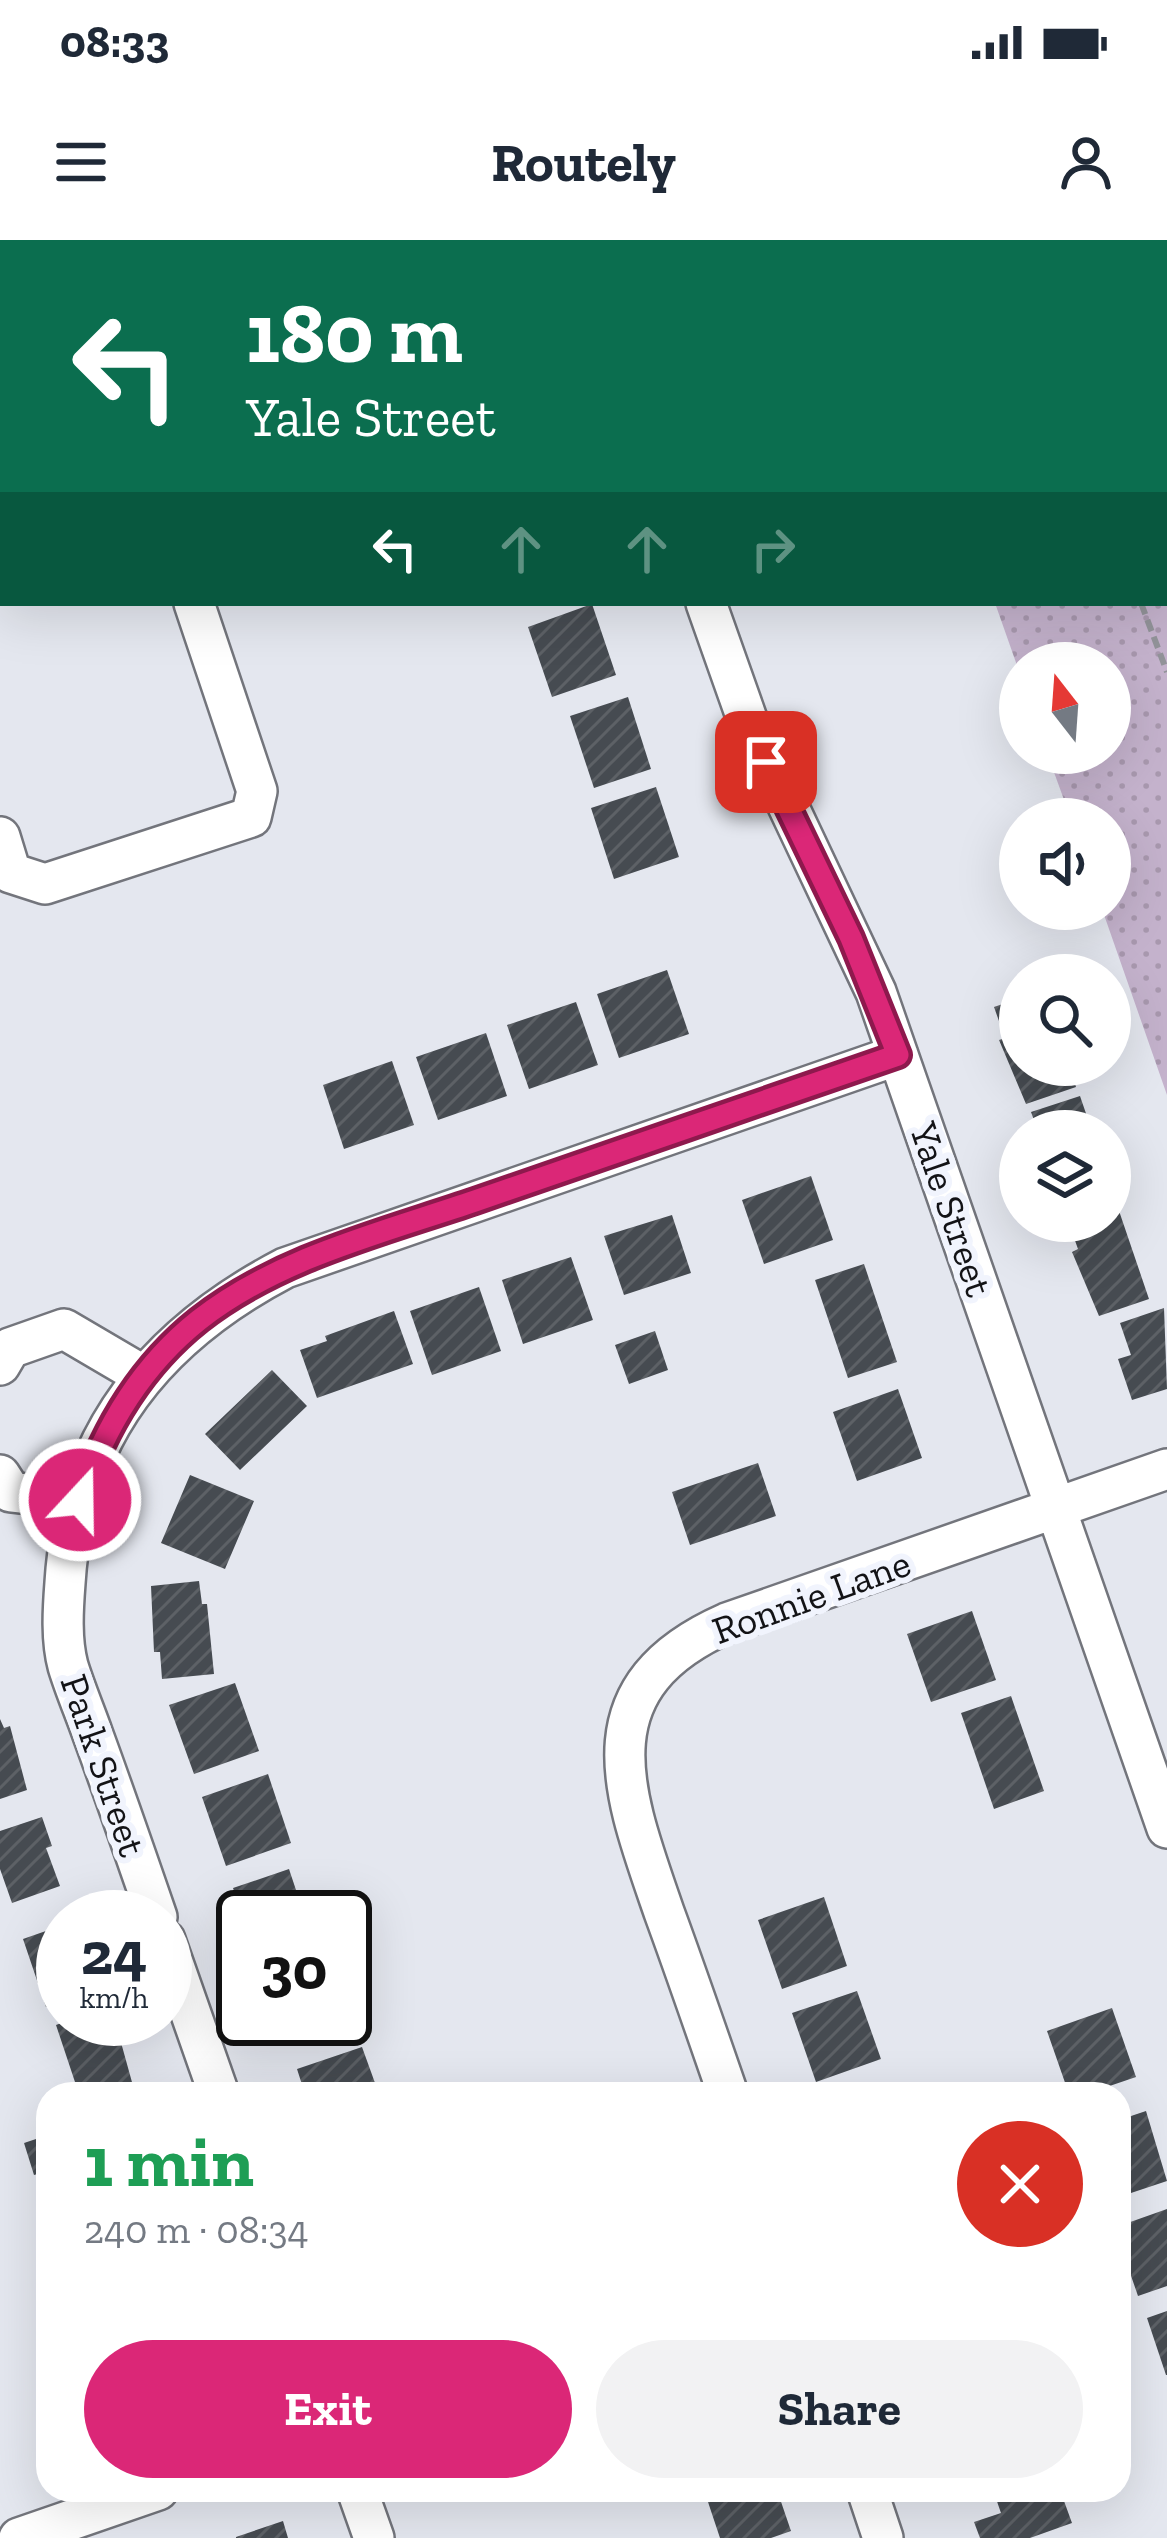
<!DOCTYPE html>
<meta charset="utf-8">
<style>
:root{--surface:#fff;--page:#f2f2f3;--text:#1f2937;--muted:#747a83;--accent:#db2777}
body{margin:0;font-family:"Zilla Slab",serif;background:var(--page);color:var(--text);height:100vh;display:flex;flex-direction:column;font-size:45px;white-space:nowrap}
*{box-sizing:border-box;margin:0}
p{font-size:39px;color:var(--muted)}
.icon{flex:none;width:66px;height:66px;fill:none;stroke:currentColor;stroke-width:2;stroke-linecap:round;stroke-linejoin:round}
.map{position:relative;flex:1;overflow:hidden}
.drawer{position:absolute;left:36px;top:1842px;width:1095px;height:420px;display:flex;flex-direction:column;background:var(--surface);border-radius:36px;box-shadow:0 12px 48px #0002}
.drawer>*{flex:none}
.banner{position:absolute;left:0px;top:0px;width:1167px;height:366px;box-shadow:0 12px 48px #0002;background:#0b6e4f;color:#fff;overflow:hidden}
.needle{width:78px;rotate:343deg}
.tools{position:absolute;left:999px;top:402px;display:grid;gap:24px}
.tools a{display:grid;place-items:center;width:132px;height:132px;border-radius:50%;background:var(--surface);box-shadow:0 12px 48px #0002;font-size:60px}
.speed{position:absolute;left:36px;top:1650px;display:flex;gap:24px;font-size:60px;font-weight:700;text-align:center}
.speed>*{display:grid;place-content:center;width:156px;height:156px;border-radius:50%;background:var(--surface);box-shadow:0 12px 48px #0002;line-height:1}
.speed small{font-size:30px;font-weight:400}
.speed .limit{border:6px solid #111;border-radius:18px;background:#fff;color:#111}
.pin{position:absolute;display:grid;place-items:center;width:102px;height:102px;color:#fff;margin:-51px;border-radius:24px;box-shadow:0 6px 18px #0006}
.me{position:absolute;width:132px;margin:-66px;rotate:21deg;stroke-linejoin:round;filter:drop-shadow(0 0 9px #0008)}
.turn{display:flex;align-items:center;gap:42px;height:252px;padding:0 48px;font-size:54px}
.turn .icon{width:156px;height:156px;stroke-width:2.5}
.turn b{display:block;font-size:84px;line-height:102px}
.lanes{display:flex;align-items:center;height:114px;padding:0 48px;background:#0003;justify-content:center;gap:60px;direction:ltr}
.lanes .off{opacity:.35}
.round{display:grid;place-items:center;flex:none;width:126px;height:126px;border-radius:63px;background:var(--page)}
.headline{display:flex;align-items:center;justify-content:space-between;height:204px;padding:0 48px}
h1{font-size:72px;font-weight:800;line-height:90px;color:#1e9e55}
.primary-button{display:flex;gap:24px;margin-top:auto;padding:24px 48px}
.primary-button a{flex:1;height:138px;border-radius:72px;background:var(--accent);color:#fff;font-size:48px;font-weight:800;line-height:138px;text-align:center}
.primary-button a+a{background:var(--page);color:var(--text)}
.status{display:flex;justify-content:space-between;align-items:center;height:84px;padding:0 60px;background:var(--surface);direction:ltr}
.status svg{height:33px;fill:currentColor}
header{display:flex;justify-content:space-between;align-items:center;height:156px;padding:0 48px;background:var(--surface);font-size:54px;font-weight:800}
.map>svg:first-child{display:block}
.grass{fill:url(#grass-dots)}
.building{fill:url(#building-hatch)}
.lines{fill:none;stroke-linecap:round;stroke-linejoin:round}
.minor-casing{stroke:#73757c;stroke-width:44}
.path{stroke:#929399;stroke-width:6;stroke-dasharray:12 6;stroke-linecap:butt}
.minor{stroke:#fff;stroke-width:39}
.route-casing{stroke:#8e194d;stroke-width:30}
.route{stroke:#db2777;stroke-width:21}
.labels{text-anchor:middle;stroke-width:12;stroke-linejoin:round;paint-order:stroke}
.street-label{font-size:39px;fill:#131316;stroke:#f1f4fd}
</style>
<div class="status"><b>08:33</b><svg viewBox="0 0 49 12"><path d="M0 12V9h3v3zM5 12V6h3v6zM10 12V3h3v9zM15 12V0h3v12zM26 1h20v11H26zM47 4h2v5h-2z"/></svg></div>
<header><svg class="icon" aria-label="menu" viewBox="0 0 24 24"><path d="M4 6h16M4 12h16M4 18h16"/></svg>Routely<svg class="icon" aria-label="person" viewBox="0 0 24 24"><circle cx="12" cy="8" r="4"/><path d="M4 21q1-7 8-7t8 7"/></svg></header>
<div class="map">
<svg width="1167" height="2298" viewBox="0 0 1167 2298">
<defs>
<pattern id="grass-dots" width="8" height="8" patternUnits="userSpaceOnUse" patternTransform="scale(3)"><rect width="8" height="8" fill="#c4b2cc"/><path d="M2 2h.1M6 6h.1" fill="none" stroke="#a898ae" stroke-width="1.8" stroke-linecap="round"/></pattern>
<pattern id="building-hatch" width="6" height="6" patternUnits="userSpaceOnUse" patternTransform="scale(3)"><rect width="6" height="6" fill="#464b51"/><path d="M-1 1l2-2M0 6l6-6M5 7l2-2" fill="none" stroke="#5d6166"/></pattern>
</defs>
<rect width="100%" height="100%" fill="#e4e7ef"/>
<path class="grass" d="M 868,0 L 1167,0 L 1167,855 L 1102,669 L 1110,669 L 1110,579 L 1071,579 L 1047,513 L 1110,513 L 1110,423 L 1020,423 L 1020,434 L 995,363 L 1164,363 L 1164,3 Z"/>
<path class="building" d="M 592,364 L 616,435 L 552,457 L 528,387 Z
M 628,457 L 651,529 L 594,548 L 570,476 Z
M 656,547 L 679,617 L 614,639 L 591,568 Z
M 667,730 L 689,794 L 619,818 L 597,754 Z
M 1020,758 L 1020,825 L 1069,825 L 1076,847 L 1026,864 L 999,800 L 1005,798 L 994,767 Z
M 576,762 L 598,825 L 529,849 L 507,785 Z
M 486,793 L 507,856 L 438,880 L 416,817 Z
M 392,821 L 414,885 L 344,909 L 323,845 Z
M 1080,856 L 1092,891 L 1038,891 L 1031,872 Z
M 811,936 L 833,1000 L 764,1024 L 742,960 Z
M 1116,962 L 1149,1059 L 1099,1076 L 1072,1012 L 1078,1009 L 1068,981 L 1110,981 L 1110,965 Z
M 672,975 L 691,1033 L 624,1055 L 604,996 Z
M 571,1017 L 593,1080 L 523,1104 L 502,1040 Z
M 864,1024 L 897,1122 L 848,1138 L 815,1040 Z
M 479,1047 L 501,1111 L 432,1135 L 410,1071 Z
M 1164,1068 L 1167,1149 L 1132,1160 L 1118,1119 L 1131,1115 L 1120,1083 Z
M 394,1071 L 413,1124 L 317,1158 L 300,1110 L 327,1101 L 325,1096 Z
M 655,1091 L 668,1130 L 629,1144 L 615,1105 Z
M 272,1130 L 307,1166 L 240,1230 L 205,1194 Z
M 898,1149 L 922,1218 L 857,1241 L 833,1172 Z
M 758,1223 L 776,1276 L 690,1305 L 672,1252 Z
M 190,1235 L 254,1261 L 225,1329 L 161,1303 Z
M 199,1341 L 202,1364 L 207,1364 L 214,1434 L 162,1439 L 160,1412 L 154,1412 L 151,1346 Z
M 972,1371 L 996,1440 L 931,1462 L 907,1394 Z
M 235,1443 L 259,1511 L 194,1534 L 169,1465 Z
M 1011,1456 L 1044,1551 L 994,1569 L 961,1473 Z
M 0,1479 L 4,1488 L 10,1486 L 27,1550 L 0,1559 Z
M 268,1534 L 291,1603 L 226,1626 L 202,1557 Z
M 42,1577 L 52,1606 L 46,1608 L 60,1646 L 12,1663 L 0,1629 L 0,1591 Z
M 289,1629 L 305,1677 L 243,1677 L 233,1648 Z
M 824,1657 L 847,1726 L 782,1749 L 758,1680 Z
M 63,1685 L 63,1761 L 46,1767 L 23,1699 Z
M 857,1751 L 881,1819 L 816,1842 L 792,1773 Z
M 1112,1768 L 1136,1837 L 1086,1854 L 1069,1854 L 1047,1791 Z
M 72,1779 L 107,1779 L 111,1791 L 117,1788 L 135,1853 L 79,1854 L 56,1785 Z
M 362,1807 L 379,1854 L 305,1854 L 297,1829 Z
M 1146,1871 L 1167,1941 L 1119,1957 L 1119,1880 Z
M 48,1895 L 48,1931 L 34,1935 L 24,1903 Z
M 1167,1969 L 1167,2046 L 1138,2056 L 1119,2001 L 1119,1986 Z
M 1167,2071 L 1167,2135 L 1166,2135 L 1147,2078 Z
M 704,2250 L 777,2250 L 791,2291 L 771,2298 L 720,2298 Z
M 993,2250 L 1060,2250 L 1072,2283 L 1030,2298 L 980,2298 L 974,2282 L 1001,2273 Z
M 283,2281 L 288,2298 L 236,2298 L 236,2297 Z"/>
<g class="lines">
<defs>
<path id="minor" d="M 73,0 L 74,3
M 182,0 L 183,3
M 581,0 L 582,3
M 706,363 L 747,479 L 876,752 L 1167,1588
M 0,597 L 11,633 L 45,644 L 251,577 L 257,551 L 194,363
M 0,1125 L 10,1108 L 64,1089 L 144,1136
M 0,1235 L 11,1252 L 80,1260
M 157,1677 C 136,1616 115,1555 93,1495 C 85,1472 75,1449 68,1426 C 61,1400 63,1369 65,1343 C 74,1194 157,1095 285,1028 L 898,815
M 165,1700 L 219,1854
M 728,1854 C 707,1793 686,1732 664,1672 C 623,1553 580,1448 727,1383 L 1167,1229
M 357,2250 L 374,2298
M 867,2250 L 883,2298
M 19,2298 L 158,2250"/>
</defs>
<use href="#minor" class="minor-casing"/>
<path class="path" d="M 1020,3 L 1020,0
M 1164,276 L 1167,275
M 1141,363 L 1167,432"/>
<use href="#minor" class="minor"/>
</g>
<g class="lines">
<defs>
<path id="route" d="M 80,1260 C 103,1190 141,1126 199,1080 C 278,1018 381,993 475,961 C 616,912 757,864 898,815 L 851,698 L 766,522"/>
</defs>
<use href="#route" class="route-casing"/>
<use href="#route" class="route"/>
</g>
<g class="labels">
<g class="street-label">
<text transform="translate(952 969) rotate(71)" y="14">Yale Street</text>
<text transform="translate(811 1356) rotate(-20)" y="14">Ronnie Lane</text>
<text transform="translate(104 1525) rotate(71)" y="14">Park Street</text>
</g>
</g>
</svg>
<div class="tools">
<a><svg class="needle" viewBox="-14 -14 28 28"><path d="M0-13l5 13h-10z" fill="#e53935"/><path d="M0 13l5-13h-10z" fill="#747a83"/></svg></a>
<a><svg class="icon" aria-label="sound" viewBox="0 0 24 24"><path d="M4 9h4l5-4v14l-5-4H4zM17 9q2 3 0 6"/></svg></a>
<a><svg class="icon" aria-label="search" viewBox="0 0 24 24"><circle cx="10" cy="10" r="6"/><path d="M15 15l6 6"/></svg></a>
<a><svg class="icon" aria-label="layers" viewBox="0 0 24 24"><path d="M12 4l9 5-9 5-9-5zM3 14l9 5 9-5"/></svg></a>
</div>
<div class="speed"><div>24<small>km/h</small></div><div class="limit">30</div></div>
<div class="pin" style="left:766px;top:522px;background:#d93025"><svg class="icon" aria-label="arrive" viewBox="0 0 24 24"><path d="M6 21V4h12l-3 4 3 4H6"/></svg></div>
<svg class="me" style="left:80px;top:1260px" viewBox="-20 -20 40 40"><circle r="17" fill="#db2777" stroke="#fff" stroke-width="3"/><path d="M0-11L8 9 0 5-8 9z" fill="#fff"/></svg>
<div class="banner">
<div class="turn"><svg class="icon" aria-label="left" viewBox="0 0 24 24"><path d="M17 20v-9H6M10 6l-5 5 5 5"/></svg><div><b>180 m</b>Yale Street</div></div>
<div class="lanes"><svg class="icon" aria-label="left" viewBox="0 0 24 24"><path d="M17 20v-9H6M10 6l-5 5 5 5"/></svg><svg class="icon off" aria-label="ahead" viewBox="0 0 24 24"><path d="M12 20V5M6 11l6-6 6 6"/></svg><svg class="icon off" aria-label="ahead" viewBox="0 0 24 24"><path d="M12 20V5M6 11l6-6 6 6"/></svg><svg class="icon off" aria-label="right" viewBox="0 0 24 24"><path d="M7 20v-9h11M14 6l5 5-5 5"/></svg></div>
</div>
<section class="drawer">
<div class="headline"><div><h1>1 min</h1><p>240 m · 08:34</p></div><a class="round" style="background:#d93025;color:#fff"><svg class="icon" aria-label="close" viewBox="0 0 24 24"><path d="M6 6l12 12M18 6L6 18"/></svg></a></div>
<div class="primary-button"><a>Exit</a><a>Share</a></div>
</section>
</div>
